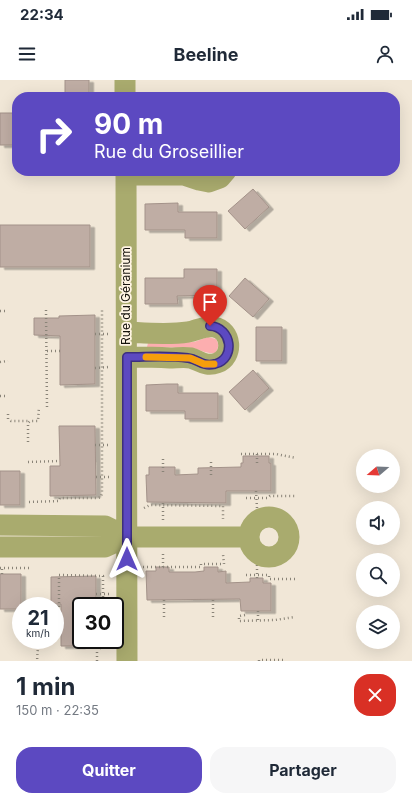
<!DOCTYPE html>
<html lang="fr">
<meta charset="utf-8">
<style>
:root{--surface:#fff;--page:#f6f6f7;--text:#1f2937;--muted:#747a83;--accent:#5c49c1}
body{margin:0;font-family:Inter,sans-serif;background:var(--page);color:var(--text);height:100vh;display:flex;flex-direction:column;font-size:15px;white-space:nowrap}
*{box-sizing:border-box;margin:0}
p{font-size:13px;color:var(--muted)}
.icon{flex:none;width:22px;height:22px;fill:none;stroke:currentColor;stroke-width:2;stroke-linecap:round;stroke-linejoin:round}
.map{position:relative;height:581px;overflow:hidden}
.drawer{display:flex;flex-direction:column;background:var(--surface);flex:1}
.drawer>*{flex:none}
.top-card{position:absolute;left:12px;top:12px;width:388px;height:84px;border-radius:16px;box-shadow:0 4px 16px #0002;background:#5c49c1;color:#fff;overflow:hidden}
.needle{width:26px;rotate:251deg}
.controls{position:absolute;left:356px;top:369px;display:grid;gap:8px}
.controls a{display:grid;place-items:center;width:44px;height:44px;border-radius:50%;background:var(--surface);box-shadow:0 4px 16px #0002;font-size:20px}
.speed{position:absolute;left:12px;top:517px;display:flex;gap:8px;font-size:20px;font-weight:700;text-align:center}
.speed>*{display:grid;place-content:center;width:52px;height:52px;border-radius:50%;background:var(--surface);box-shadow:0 4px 16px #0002;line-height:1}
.speed small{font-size:10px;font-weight:400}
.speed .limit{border:2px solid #111;border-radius:6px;background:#fff;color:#111}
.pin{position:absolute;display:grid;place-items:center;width:34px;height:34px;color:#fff;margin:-41px -17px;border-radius:50% 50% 50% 0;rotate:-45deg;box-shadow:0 0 4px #0007}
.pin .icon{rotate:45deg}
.me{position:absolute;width:44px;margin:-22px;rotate:0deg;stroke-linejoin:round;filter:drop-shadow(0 0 3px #0008)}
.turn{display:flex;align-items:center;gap:14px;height:84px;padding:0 16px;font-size:18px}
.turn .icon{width:52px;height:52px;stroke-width:2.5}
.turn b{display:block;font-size:28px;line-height:34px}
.round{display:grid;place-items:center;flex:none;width:42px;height:42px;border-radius:16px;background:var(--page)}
.headline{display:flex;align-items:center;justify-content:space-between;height:68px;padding:0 16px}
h1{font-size:24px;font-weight:700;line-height:30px}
.primary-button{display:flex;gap:8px;margin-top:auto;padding:8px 16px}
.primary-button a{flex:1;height:46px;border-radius:16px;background:var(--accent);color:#fff;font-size:16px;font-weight:700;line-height:46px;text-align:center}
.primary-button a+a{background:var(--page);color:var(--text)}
.status{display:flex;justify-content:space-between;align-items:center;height:28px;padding:0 20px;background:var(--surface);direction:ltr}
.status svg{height:11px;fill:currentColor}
header{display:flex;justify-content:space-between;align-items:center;height:52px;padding:0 16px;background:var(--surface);font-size:18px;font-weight:700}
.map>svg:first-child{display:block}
.green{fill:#fcaeaf}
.building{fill:#bfada4;stroke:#a39289;filter:url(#shadow)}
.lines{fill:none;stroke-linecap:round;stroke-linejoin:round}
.path{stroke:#8a8478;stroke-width:2.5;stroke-dasharray:1 3;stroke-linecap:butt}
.minor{stroke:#a9ab6e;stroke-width:21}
.route-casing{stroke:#3c2f7d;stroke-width:10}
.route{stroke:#5c49c1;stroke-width:7}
.slow{stroke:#f59e0b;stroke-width:7}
.labels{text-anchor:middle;stroke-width:3.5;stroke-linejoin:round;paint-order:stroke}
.street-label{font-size:12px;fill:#14110b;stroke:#fff4e4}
</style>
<div class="status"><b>22:34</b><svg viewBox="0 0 49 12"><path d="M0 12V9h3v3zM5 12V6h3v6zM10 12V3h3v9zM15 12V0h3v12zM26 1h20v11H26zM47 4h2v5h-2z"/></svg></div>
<header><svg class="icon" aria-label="menu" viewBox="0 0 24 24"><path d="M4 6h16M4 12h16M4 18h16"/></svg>Beeline<svg class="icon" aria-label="person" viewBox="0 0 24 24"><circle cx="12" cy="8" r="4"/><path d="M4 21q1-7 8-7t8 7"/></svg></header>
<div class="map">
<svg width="412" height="581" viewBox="0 0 412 581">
<defs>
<filter id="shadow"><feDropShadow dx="4.5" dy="2.5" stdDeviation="0" flood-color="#0004"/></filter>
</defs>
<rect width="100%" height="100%" fill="#f1e7d7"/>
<path class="green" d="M 208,257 L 216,259 C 219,264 219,268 215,273 C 206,274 201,270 193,268 L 147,267 L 148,263 L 151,263 L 194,262 Z"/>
<path class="building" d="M 65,0 L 89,0 L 89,13 L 65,13 Z
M 0,33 L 17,33 L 17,65 L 0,65 Z
M 253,109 L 269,127 L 245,149 L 228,131 Z
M 178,123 L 178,132 L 217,132 L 217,158 L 185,158 L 185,150 L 145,150 L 145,124 Z
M 0,145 L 90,145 L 90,187 L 0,187 Z
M 184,189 L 217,189 L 217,215 L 177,216 L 178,224 L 145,224 L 145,198 L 184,198 Z
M 245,198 L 269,219 L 253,237 L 229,216 Z
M 95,235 L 95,304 L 60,305 L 60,256 L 34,255 L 34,238 L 59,238 L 59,236 Z
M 256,247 L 282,247 L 282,281 L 256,281 Z
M 253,290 L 269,308 L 245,330 L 229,312 Z
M 167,304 L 178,304 L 178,313 L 218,313 L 218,339 L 185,339 L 185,331 L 146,331 L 146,305 Z
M 59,346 L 95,346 L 96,415 L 50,416 L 50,386 L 60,386 Z
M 243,376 L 269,376 L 269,383 L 271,383 L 271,411 L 226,411 L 226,423 L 147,422 L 146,395 L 149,395 L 149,387 L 175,387 L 175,395 L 198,394 L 198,388 L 241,387 L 241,383 L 243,383 Z
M 0,391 L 20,391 L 20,425 L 0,425 Z
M 156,487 L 169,487 L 169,492 L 195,492 L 204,491 L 204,487 L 218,487 L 218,492 L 226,491 L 226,503 L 250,502 L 250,498 L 263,498 L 263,503 L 271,503 L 271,531 L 241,531 L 240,519 L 147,520 L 146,491 L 156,491 Z
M 0,494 L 21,494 L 21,529 L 0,529 Z
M 96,496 L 96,526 L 81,526 L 81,566 L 61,566 L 61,524 L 51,524 L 51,497 Z"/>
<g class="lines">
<path class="path" d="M 46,230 L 47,327
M 0,231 L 8,231
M 95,254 L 110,254
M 47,271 L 60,271
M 0,282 L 8,281
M 95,288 L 109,287
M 0,316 L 8,316
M 8,334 L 8,339 L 11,341 L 30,341
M 28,362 L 28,343 L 30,341 L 38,341 L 39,327
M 95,365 L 111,365
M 241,374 L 276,374 L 296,378
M 257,374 L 257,383
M 163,379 L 163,394
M 28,382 L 60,381
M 211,395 L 211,379
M 96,397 L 109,397
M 256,411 L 257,428
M 246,418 L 268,418 L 270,416 L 295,416
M 29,422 L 59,421 L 60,418 L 98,418 L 101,417 L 102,413 L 102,229
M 144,428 L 150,425 L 223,426 L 223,439
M 163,440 L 163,422
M 163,474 L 163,487
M 143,487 L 201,487 L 201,484 L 224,484 L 223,474
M 0,488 L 29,488
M 2,494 L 2,487
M 246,495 L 269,495 L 269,499 L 295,499
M 257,498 L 257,485
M 96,514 L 110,514
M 164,520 L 164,537
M 55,531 L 59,531 L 59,495 L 103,496 L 103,526
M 258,531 L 258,541
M 245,535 L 239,536 L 239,541 L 275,540 L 295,537
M 213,537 L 213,519
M 30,563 L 38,567 L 37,581
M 97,581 L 97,568 L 103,568 L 103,560
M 259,581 L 259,580 L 286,580"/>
<path class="minor" d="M 125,0 L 125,17
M 126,91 L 127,581
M 126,95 L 184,95 L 199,100 L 209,102 L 220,98 L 226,91
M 127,277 C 141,277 155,277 170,278 C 176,278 184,277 191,278 C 200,281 206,287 217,283 C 234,277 232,250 214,247 C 205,245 196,251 188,252 C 168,255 147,253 127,252
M249 457a20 20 0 1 1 40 0a20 20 0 1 1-40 0Z
M 0,445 L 105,446 L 127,457
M 0,467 L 105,467 L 127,457 L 249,457"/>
</g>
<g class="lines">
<defs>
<path id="route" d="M 127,479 L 127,277 C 147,277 168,275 188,278 C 199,279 201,287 215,284 C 236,279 232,247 210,246"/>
</defs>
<use href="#route" class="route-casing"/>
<use href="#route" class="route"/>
<path class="slow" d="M 146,277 L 190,278 L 204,284 L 214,284"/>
</g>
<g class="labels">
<g class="street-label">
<text transform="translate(126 216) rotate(-90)" y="4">Rue du Géranium</text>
</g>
</g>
</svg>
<div class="controls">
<a><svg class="needle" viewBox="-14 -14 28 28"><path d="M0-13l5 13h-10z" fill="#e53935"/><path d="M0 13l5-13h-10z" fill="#747a83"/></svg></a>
<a><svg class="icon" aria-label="sound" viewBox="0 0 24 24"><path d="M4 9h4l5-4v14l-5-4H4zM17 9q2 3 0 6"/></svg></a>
<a><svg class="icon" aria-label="search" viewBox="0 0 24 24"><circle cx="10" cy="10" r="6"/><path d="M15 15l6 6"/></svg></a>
<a><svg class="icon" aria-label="layers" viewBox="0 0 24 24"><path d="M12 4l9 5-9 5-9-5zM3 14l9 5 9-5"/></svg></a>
</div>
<div class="speed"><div>21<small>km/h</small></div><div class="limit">30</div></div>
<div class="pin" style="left:210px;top:246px;background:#d93025"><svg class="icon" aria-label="arrive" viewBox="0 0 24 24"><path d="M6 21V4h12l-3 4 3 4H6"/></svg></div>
<svg class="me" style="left:127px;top:479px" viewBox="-20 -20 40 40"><path d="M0-17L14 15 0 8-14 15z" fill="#5c49c1" stroke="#fff" stroke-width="4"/></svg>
<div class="top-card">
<div class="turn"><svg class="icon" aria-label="right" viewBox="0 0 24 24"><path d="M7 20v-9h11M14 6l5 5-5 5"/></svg><div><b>90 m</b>Rue du Groseillier</div></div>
</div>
</div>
<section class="drawer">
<div class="headline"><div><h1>1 min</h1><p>150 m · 22:35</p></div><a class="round" style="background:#d93025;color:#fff"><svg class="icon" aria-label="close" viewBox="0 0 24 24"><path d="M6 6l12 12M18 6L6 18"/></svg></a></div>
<div class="primary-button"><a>Quitter</a><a>Partager</a></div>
</section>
